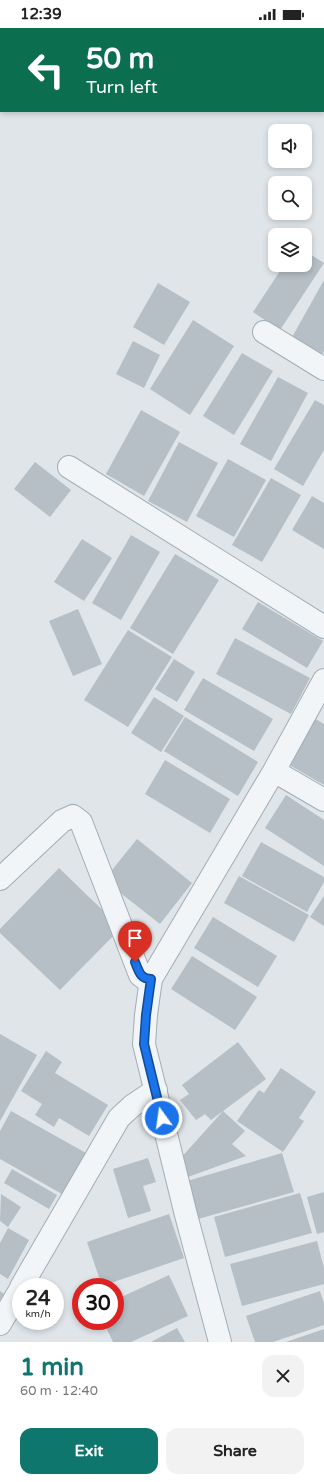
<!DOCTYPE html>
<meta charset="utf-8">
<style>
:root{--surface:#fff;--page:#f2f2f2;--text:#222;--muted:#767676;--accent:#0f766e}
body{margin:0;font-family:"Varela Round",sans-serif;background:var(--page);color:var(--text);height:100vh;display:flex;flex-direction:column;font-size:15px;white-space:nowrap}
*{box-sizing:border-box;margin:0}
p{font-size:13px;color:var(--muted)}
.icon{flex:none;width:22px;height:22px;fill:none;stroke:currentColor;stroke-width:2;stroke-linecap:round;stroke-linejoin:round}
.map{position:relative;height:1314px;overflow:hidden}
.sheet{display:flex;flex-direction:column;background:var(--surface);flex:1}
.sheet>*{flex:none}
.guide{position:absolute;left:0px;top:0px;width:324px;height:84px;box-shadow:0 2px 6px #0003;background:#0b6e4f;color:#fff;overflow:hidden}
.controls{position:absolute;left:268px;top:96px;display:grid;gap:8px}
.controls a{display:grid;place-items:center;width:44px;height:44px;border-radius:8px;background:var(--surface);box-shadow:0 2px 6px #0003;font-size:20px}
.speed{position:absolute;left:12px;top:1250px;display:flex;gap:8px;font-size:20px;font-weight:700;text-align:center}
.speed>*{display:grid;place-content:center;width:52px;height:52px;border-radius:50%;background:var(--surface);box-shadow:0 2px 6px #0003;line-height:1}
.speed small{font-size:10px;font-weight:400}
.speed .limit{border:6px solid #d22;background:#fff;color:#111}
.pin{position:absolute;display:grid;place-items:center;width:34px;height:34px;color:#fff;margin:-41px -17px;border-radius:50% 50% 50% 0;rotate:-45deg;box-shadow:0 0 4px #0007}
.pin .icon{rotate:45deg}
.me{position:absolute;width:44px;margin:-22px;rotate:346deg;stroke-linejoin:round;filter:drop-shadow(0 0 3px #0008)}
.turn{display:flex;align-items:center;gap:14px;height:84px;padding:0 20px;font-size:18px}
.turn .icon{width:52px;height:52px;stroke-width:2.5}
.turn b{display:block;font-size:28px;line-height:34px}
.round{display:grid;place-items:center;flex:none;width:42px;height:42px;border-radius:12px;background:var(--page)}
.headline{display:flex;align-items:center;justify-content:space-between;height:68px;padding:0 20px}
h1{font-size:24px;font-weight:700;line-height:30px;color:var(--accent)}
.button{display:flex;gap:8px;margin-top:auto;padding:8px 20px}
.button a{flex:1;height:46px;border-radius:12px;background:var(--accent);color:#fff;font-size:16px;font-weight:700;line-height:46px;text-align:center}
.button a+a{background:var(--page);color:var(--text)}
.status{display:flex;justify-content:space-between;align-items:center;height:28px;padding:0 20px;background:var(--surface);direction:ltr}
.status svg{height:11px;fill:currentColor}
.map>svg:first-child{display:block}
.building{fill:#b6bfc6}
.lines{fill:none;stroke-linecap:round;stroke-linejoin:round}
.minor-casing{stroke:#a4adb3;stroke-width:24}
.minor{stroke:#f1f5f7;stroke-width:22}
.route-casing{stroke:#114b97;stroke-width:10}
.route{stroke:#1a73e8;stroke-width:7}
</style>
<div class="status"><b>12:39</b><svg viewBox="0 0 49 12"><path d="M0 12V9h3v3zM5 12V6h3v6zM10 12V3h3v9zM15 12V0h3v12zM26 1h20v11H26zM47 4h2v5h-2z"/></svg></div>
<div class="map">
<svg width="324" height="1314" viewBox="0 0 324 1314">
<rect width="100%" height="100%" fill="#dfe5e9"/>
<path class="building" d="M 305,223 L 324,235 L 280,302 L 253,284 L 284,237 L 305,237 Z
M 324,252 L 324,323 L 321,328 L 291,311 Z
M 158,255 L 190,274 L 164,317 L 133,299 Z
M 193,292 L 234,318 L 190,387 L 150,361 Z
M 133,313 L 160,327 L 144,360 L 116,346 Z
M 242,325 L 273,343 L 234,407 L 203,388 Z
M 278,349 L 308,365 L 271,433 L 240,416 Z
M 315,372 L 324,377 L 324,422 L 303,458 L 274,441 Z
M 141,382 L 180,404 L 144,468 L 106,446 Z
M 179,414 L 218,435 L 187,494 L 148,473 Z
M 228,431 L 266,452 L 234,509 L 196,488 Z
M 35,434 L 71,462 L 50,489 L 14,461 Z
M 271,450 L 301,467 L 262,534 L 232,517 Z
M 312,468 L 324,475 L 324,521 L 292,502 Z
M 131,507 L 160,524 L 121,592 L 92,575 Z
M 82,511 L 112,530 L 84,573 L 54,554 Z
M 175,526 L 219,552 L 173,626 L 130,600 Z
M 258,574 L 323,613 L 307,640 L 242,601 Z
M 78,581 L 102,636 L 73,648 L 49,593 Z
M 128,602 L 172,629 L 128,699 L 84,672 Z
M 235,610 L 310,650 L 291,686 L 216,646 Z
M 174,631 L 195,644 L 177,674 L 155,661 Z
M 203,650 L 273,691 L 254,723 L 184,682 Z
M 154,669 L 184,688 L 161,724 L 131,705 Z
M 185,689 L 258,734 L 238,768 L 164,723 Z
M 312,689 L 324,696 L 324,757 L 286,735 Z
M 165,732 L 230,771 L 210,805 L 145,766 Z
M 286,767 L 324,792 L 324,838 L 265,800 Z
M 137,811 L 192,855 L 160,896 L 104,852 Z
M 261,814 L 324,849 L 324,854 L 307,884 L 242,848 Z
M 59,840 L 121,900 L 60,962 L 0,905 L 0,901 Z
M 239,848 L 309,887 L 294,914 L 224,875 Z
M 324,868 L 324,898 L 310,889 Z
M 213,889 L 277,928 L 258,959 L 194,920 Z
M 192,928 L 257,969 L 235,1002 L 171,961 Z
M 0,1006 L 37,1027 L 0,1093 Z
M 238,1014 L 266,1051 L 211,1092 L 205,1086 L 196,1092 L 180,1072 L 189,1066 L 182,1057 Z
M 46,1023 L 62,1034 L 55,1045 L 108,1077 L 89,1108 L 59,1090 L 54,1099 L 35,1087 L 42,1076 L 21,1063 Z
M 281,1040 L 316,1064 L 299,1090 L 304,1093 L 283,1124 L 237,1093 L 259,1062 L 264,1065 Z
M 11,1083 L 86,1125 L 62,1166 L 0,1131 L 0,1103 Z
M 223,1083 L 245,1103 L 232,1116 L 246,1128 L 185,1150 L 179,1132 Z
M 282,1125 L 294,1164 L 198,1191 L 187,1153 Z
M 148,1130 L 156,1154 L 143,1158 L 151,1183 L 128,1190 L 113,1141 Z
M 12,1141 L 57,1167 L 49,1181 L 4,1155 Z
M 324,1164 L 324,1204 L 317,1206 L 307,1169 Z
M 300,1165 L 312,1205 L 225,1229 L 214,1189 Z
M 1,1166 L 21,1179 L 8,1199 L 0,1193 Z
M 169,1186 L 184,1230 L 102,1258 L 87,1214 Z
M 8,1200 L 29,1212 L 8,1251 L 0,1246 L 0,1215 Z
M 317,1213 L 324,1240 L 324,1256 L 242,1278 L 230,1236 Z
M 169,1247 L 188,1288 L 131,1314 L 113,1314 L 103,1293 L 115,1293 L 115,1272 Z
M 0,1263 L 4,1266 L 0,1272 Z
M 320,1263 L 324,1275 L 324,1297 L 273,1314 L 255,1314 L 246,1288 Z
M 177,1300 L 185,1314 L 151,1314 Z
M 324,1301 L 324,1314 L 286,1314 Z"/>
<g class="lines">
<defs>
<path id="minor" d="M 264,304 L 324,341
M 69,439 L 324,599
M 274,743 L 324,772
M 0,851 L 62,793 L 73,788 L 81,794 L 140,947 L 145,951 L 151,951
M 21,1259 L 119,1090 L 132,1078 L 156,1062
M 0,1296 L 21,1260
M 220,1314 L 186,1187 L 144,1016 L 146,987 L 151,951 L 274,743 L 324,652"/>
</defs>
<use href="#minor" class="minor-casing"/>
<use href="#minor" class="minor"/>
</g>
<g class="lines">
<defs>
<path id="route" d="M 135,934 C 139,943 140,951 151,951 L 146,987 L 144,1016 L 162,1090"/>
</defs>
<use href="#route" class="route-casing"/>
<use href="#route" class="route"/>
</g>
</svg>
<div class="controls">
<a><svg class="icon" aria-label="sound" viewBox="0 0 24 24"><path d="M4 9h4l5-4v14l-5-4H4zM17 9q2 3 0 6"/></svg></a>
<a><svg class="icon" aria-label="search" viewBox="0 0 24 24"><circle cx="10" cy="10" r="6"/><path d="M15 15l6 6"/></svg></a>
<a><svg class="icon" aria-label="layers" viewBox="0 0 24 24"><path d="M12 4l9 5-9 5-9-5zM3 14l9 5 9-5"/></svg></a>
</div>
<div class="speed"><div>24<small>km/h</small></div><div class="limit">30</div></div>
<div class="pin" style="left:135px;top:934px;background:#d93025"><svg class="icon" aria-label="arrive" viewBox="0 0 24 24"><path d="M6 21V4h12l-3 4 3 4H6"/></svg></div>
<svg class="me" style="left:162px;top:1090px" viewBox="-20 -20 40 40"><circle r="17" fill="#1a73e8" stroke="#fff" stroke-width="3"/><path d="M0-11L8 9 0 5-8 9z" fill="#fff"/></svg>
<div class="guide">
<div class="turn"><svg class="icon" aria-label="left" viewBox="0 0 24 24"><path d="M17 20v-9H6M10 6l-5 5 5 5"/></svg><div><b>50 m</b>Turn left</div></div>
</div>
</div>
<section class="sheet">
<div class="headline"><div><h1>1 min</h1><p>60 m · 12:40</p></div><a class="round"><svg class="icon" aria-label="close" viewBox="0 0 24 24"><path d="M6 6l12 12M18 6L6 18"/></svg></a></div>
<div class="button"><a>Exit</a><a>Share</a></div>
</section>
